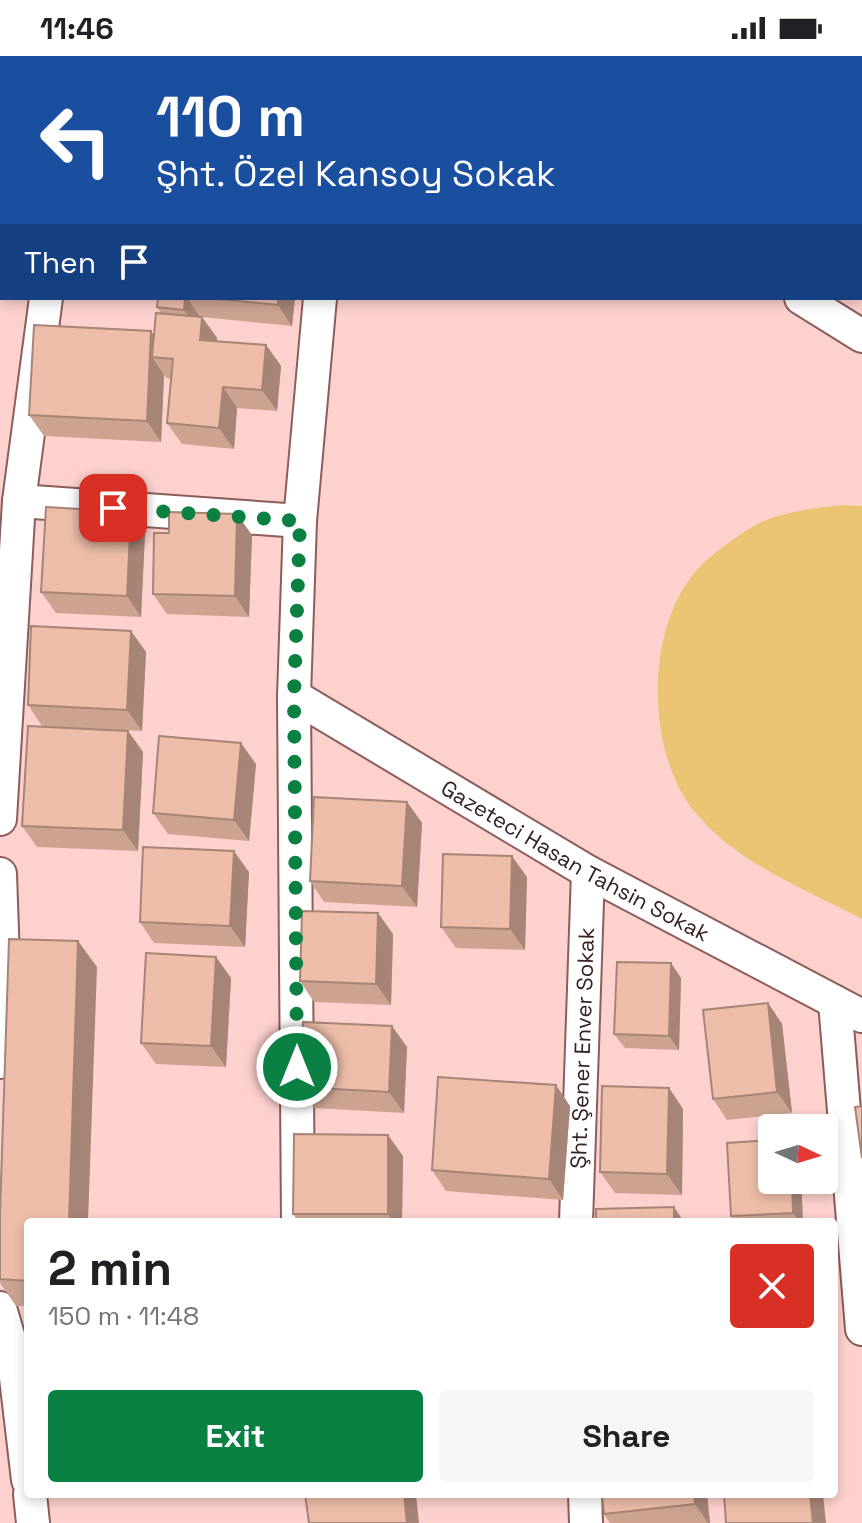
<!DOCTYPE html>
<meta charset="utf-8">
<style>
:root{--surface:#fff;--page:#f6f6f6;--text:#202124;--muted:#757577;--accent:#0b8043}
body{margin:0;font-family:"Space Grotesk",sans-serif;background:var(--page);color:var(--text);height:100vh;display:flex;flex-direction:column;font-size:30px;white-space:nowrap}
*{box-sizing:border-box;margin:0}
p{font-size:26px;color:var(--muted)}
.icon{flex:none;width:44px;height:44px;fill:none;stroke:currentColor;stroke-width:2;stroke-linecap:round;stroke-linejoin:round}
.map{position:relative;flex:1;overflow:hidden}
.drawer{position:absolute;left:24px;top:1162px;width:814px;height:280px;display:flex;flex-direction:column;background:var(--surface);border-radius:8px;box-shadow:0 4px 12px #0003}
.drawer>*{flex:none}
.banner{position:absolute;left:0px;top:0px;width:862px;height:244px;box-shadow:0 4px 12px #0003;background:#1a4fa0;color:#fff;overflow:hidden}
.needle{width:52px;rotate:94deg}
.fabs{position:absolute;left:758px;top:1058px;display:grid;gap:16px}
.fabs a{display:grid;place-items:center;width:80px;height:80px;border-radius:8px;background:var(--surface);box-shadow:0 4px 12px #0003;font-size:40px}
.pin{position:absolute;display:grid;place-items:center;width:68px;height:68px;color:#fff;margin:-34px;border-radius:16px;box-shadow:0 4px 12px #0006}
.me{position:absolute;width:88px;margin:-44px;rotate:0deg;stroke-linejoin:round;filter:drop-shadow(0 0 6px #0008)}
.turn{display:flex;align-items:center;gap:28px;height:168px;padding:0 24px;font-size:36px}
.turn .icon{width:104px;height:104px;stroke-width:2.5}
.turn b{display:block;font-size:56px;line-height:68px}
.then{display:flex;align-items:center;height:76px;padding:0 24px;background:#0003;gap:16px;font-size:30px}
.round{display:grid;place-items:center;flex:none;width:84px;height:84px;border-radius:8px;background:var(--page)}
.summary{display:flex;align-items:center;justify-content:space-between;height:136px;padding:0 24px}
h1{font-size:48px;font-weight:800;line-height:60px}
.cta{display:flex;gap:16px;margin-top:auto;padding:16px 24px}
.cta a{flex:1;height:92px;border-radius:8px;background:var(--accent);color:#fff;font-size:32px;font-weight:800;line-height:92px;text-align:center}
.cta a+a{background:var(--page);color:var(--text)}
.status{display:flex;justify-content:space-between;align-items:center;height:56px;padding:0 40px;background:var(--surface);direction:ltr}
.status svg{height:22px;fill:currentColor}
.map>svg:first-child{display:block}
.green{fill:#eac473}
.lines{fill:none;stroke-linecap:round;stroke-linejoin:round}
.street-casing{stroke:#8c5d59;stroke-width:36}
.street{stroke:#fff;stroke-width:32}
.wall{fill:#cca391}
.shaded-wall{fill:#a68476}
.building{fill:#edbda9;stroke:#a68476;stroke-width:2}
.route{stroke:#0b8043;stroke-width:14;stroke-dasharray:0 25.2}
.labels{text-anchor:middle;stroke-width:6;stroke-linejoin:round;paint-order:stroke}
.street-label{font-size:22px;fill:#362220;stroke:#fbe4e2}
</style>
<div class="status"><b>11:46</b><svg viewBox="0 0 49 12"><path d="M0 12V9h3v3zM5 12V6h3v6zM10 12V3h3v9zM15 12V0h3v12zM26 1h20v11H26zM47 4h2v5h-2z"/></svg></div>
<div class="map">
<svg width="862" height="1467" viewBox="0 0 862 1467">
<rect width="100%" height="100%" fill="#fdd1cd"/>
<path class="green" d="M 842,449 L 862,450 L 862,863 C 805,833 736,807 694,755 C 643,692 644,556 709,502 C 722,491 749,471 764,465 C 785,456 819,451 842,449 Z"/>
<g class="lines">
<defs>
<g id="street">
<path d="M 400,2 L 400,0"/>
<path d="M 711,2 L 712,0"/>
<path d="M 0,198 L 2,198"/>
<path d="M 801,242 L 862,280"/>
<path d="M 19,445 L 300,465"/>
<path id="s1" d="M 294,640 L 588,816 L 862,960"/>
<path d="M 0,763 L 19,445 L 46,242"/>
<path d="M 0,818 L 5,961 L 0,1006"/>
<path d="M 835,946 L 862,1273"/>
<path d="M 298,1166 L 294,640 L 300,465 L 320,242"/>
<path id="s2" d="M 576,1166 L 588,816"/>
<path d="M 0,1252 L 13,1296 L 28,1424"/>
<path d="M 30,1438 L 33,1467"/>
<path d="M 585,1438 L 586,1467"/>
</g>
</defs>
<use href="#street" class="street-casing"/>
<use href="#street" class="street"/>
</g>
<path class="wall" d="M 0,0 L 29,0 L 30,2 L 2,2 L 2,30 L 0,30 Z
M 156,0 L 203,0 L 203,2 L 163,2 Z
M 158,242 L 295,242 L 292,270 L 202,261 L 217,282 L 216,285 L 266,289 L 281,310 L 277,355 L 237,352 L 234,393 L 182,388 L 167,367 L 171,323 L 167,322 L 164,319 L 161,386 L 44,380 L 29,359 L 154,280 L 161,257 L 157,251 Z
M 131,456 L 145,477 L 141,561 L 56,557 L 41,536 Z
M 252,479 L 249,561 L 167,558 L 153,538 Z
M 131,575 L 146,596 L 142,675 L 42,670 L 28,649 Z
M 128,675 L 143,696 L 138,795 L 37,791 L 22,770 Z
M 256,708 L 249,785 L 168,778 L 153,757 Z
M 407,746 L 422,767 L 417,851 L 324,846 L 310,825 Z
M 249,816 L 245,891 L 154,887 L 140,866 Z
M 527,821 L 525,894 L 456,892 L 441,871 Z
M 393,878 L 391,949 L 314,946 L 300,925 Z
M 216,901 L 231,922 L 226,1011 L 156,1008 L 141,987 Z
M 97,911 L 28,1166 L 28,1250 L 16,1250 L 0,1227 L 0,1157 Z
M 681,922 L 679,994 L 625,992 L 614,978 Z
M 768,947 L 782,968 L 792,1057 L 727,1064 L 713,1043 Z
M 407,991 L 404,1057 L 314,1052 L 299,1031 Z
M 669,1032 L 683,1053 L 682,1139 L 615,1137 L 600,1116 Z
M 570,1050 L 563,1144 L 446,1135 L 432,1114 Z
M 403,1100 L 402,1166 L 299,1166 L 293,1158 Z
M 772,1124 L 801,1124 L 803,1166 L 735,1166 L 731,1160 Z
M 602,1438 L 707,1438 L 710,1467 L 610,1467 L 604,1458 Z"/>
<path class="shaded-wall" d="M 19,0 L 29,0 L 30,2 L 19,2 Z
M 190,0 L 203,0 L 203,2 L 192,2 Z
M 862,135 L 862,184 L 860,188 L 860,139 Z
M 185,242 L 187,242 L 200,261 L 198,275 L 184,254 Z
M 278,242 L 295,242 L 292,270 L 278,249 Z
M 202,261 L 217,282 L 215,305 L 200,284 Z
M 151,275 L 165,296 L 152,301 L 164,319 L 161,386 L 147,365 Z
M 266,289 L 281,310 L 277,355 L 262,334 Z
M 223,331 L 237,352 L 234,393 L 219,372 Z
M 131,456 L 145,477 L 141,561 L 127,540 Z
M 237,458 L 252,479 L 249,561 L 235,540 Z
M 131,575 L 146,596 L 142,675 L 127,654 Z
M 128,675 L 143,696 L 138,795 L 123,774 Z
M 241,687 L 256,708 L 249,785 L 234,764 Z
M 407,746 L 422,767 L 417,851 L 402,830 Z
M 234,795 L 249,816 L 245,891 L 230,870 Z
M 512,800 L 527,821 L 525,894 L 510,873 Z
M 378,857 L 393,878 L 391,949 L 376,928 Z
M 78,885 L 97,911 L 88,1166 L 69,1166 Z
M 216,901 L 231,922 L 226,1011 L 211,990 Z
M 671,907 L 681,922 L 679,994 L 669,980 Z
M 768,947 L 782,968 L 792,1057 L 777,1036 Z
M 392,970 L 407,991 L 404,1057 L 389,1036 Z
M 556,1029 L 570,1050 L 563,1144 L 549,1123 Z
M 669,1032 L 683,1053 L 682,1139 L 667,1118 Z
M 388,1079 L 403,1100 L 402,1166 L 393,1166 L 388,1158 Z
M 792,1124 L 801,1124 L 803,1166 L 800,1166 L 793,1157 Z
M 674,1151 L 684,1166 L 674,1166 Z
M 404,1438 L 416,1438 L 419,1467 L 407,1467 Z
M 694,1438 L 707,1438 L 710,1467 L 708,1467 L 695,1448 Z
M 810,1438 L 823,1438 L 826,1467 L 813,1467 Z"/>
<path class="building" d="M 0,0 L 19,0 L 19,2 L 2,2 L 2,12 L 0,12 Z
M 87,0 L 104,0 L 117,2 L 87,2 Z
M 855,0 L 862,0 L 862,15 L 860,14 L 860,2 L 854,2 Z
M 860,88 L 862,89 L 862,135 L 860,139 Z
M 158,242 L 185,242 L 184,254 L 157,251 Z
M 208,242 L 278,242 L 278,249 Z
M 156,257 L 202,261 L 200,284 L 266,289 L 262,334 L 223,331 L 219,372 L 167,367 L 173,303 L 152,301 Z
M 34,269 L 151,275 L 147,365 L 29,359 Z
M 46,451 L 131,456 L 127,540 L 41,536 Z
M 169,456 L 237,458 L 235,540 L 153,538 L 154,477 L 169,477 Z
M 31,570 L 131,575 L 127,654 L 28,649 Z
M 28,670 L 128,675 L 123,774 L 22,770 Z
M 159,680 L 241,687 L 234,764 L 153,757 Z
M 314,741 L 407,746 L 402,830 L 310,825 Z
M 143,791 L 234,795 L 230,870 L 140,866 Z
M 443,798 L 512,800 L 510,873 L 441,871 Z
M 302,855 L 378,857 L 376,928 L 300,925 Z
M 9,883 L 78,885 L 69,1166 L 28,1166 L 28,1225 L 0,1223 L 0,1157 Z
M 146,897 L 216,901 L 211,990 L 141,987 Z
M 617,906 L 671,907 L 669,980 L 614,978 Z
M 768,947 L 777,1036 L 713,1043 L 703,954 Z
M 303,966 L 392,970 L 389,1036 L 299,1031 Z
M 438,1021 L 556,1029 L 549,1123 L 432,1114 Z
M 602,1030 L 669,1032 L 667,1118 L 600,1116 Z
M 862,1050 L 862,1102 L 855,1051 Z
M 294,1078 L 388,1079 L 388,1158 L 293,1158 Z
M 772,1084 L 772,1124 L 792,1124 L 793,1157 L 731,1160 L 727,1087 Z
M 674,1151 L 674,1166 L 596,1166 L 596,1153 Z
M 305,1438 L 404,1438 L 407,1467 L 309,1467 Z
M 602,1438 L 694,1438 L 695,1448 L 604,1458 Z
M 724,1438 L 810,1438 L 813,1467 L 726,1467 Z"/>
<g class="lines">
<path class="route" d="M 113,452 L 300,465 L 294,640 L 297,1011"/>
</g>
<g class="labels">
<g class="street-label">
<text dy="8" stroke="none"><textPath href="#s1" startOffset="326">Gazeteci Hasan Tahsin Sokak</textPath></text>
<text dy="8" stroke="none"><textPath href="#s2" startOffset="174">Şht. Şener Enver Sokak</textPath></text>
</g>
</g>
</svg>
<div class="fabs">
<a><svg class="needle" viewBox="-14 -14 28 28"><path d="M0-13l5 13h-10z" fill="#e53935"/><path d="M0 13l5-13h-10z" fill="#757577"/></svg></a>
</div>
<div class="pin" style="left:113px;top:452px;background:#d93025"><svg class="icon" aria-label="arrive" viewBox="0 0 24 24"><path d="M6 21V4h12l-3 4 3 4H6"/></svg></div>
<svg class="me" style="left:297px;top:1011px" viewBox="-20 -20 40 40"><circle r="17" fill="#0b8043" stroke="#fff" stroke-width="3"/><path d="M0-11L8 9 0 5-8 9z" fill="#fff"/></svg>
<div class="banner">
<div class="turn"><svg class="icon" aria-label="left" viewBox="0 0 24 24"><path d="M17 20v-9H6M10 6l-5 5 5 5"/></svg><div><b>110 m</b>Şht. Özel Kansoy Sokak</div></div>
<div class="then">Then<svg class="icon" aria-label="arrive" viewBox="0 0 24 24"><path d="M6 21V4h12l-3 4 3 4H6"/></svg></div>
</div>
<section class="drawer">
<div class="summary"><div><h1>2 min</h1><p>150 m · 11:48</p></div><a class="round" style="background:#d93025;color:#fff"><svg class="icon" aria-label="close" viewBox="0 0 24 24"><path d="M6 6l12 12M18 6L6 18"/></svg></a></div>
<div class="cta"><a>Exit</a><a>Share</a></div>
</section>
</div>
